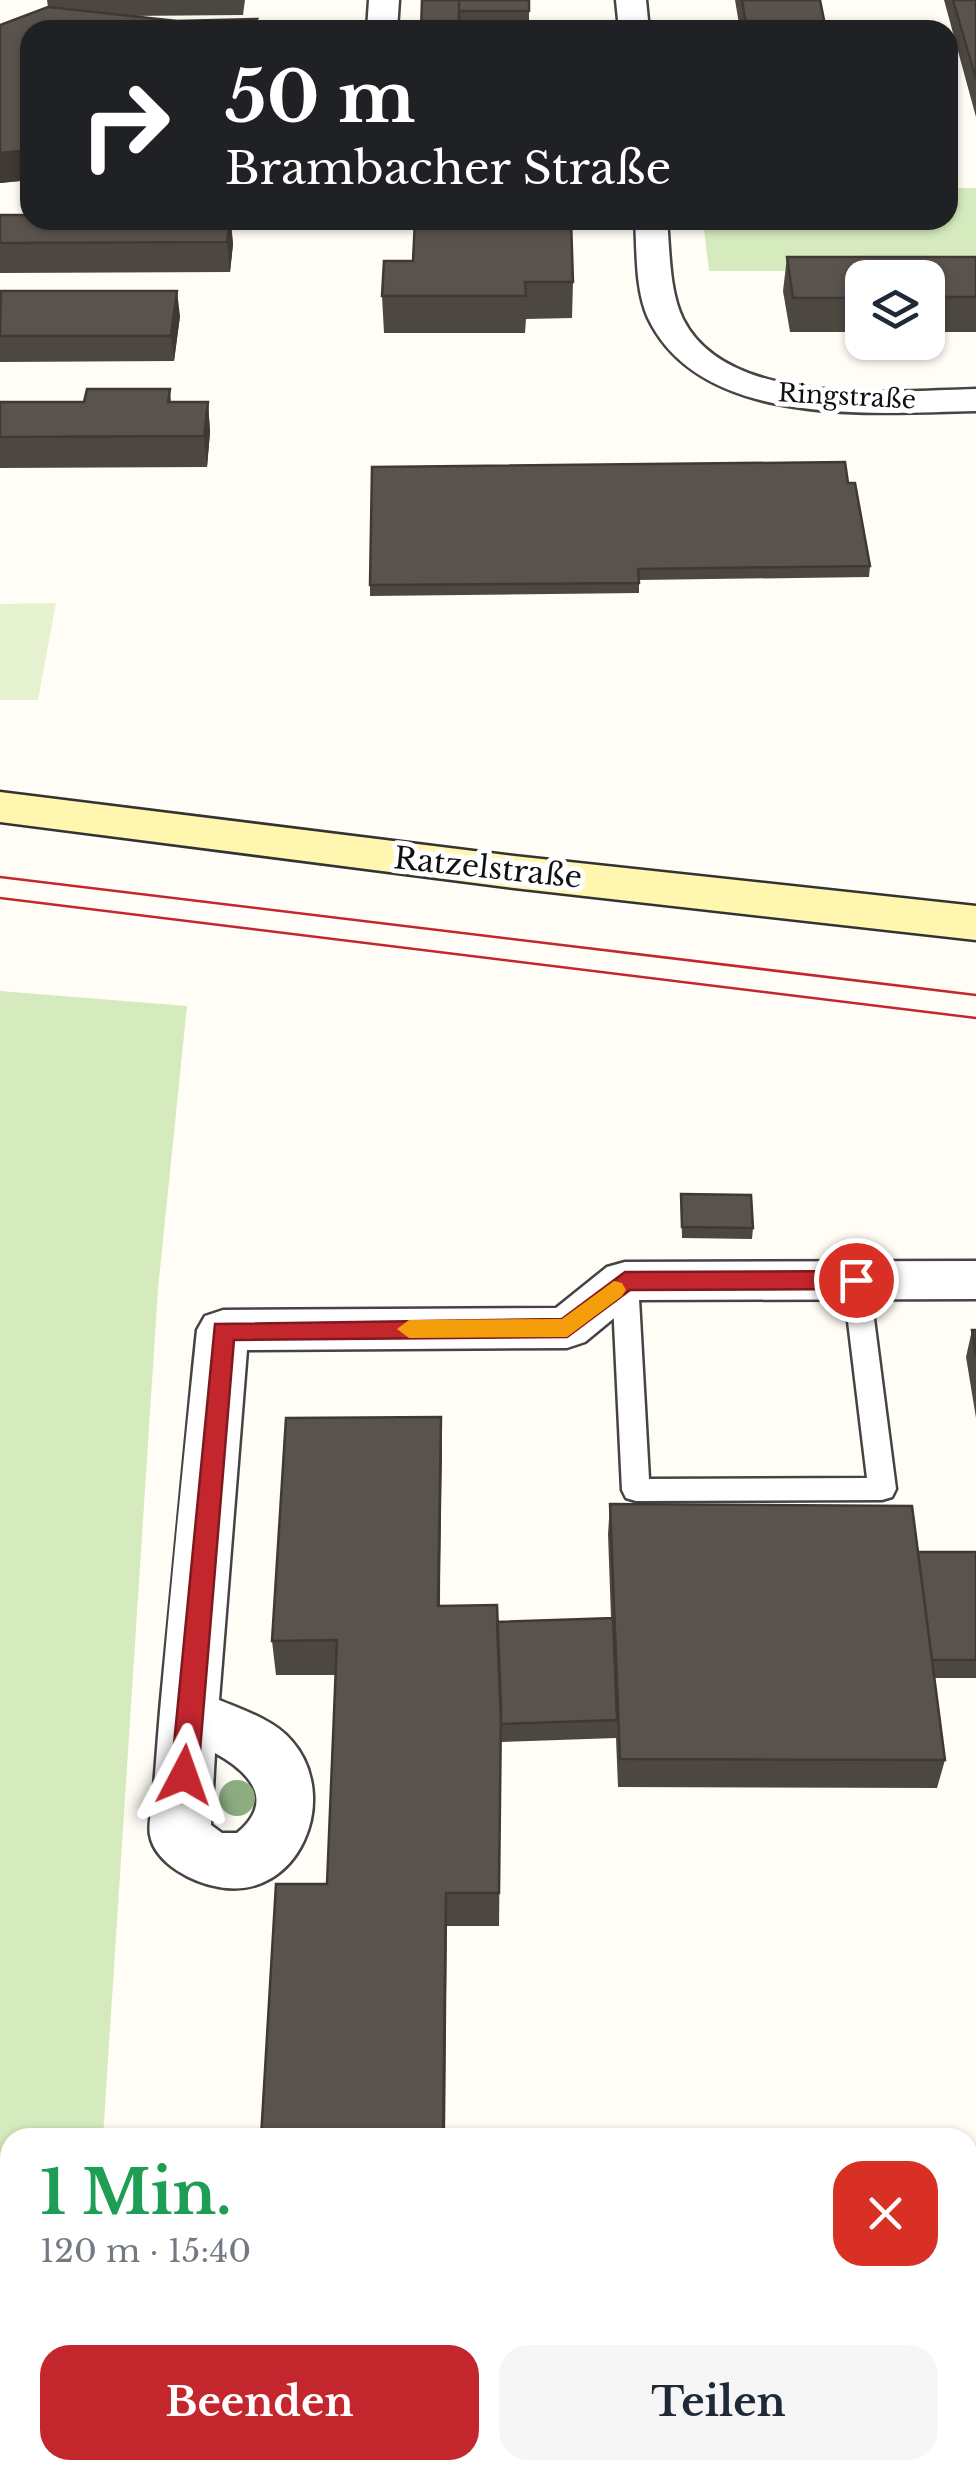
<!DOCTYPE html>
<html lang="de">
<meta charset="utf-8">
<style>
:root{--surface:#fff;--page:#f6f6f7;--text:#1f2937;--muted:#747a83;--accent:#c4262e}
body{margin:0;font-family:"Libre Baskerville",serif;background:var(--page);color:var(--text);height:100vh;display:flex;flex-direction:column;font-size:38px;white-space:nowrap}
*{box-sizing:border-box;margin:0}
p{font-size:32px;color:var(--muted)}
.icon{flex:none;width:55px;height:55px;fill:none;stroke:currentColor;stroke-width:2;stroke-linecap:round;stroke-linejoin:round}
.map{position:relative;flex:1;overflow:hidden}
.sheet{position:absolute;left:0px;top:2128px;width:978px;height:352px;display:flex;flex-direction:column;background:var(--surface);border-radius:30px 30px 0 0;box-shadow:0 2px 8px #0004}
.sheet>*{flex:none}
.guide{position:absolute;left:20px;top:20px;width:938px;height:210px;border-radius:30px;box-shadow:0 2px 8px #0004;background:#202124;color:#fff;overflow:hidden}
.buttons{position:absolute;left:845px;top:260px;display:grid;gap:20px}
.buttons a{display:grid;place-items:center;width:100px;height:100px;border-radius:20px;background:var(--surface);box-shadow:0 2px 8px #0004;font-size:50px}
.pin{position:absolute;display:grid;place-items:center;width:85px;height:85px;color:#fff;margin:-42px;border:5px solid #fff;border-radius:50%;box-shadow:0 2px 10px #0007}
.me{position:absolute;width:110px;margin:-55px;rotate:4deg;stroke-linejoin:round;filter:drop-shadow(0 0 8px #0008)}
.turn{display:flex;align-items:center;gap:35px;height:210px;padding:0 40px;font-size:45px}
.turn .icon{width:130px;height:130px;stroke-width:2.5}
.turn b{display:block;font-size:70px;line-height:85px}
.round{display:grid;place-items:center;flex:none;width:105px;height:105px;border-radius:30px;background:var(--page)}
.summary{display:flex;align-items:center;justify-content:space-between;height:170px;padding:0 40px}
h1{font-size:60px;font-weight:800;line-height:75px;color:#1e9e55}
.button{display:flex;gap:20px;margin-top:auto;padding:20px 40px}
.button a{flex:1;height:115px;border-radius:30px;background:var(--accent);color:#fff;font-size:40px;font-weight:800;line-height:115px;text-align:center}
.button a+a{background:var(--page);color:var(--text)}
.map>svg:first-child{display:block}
.green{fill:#d5ebbd}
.pitch{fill:#e6f2cf}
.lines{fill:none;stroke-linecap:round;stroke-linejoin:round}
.lane-casing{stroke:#444;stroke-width:5}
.street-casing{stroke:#444;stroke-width:5}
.secondary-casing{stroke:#333;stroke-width:5}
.lane{fill:#fff;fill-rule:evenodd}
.street{fill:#fff;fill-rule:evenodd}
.secondary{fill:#fff6b0;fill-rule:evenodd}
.tram{stroke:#c4262e;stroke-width:2.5}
.tree{fill:#8dad7f}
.wall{fill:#4d4742}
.shaded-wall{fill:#3f3936}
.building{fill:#5a524d;stroke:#3f3936;stroke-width:2.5}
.route{fill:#c4262e;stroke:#7f191e;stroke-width:2.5}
.slow{fill:#f59e0b}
.labels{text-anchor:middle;stroke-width:10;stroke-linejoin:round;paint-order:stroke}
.far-street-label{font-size:25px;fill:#111;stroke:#fff}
.street-label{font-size:30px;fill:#111;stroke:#fff}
</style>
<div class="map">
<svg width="976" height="2479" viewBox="0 0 976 2479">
<rect width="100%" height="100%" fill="#fffdf5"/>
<path class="green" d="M 948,188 L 976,188 L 976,271 L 709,271 L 703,220 L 948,220 Z
M 0,991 L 187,1006 L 158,1289 L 103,2137 L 10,2138 L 10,2368 L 0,2368 Z
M 0,2427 L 10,2427 L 10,2470 L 968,2470 L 968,2432 L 976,2432 L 976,2479 L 0,2479 Z"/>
<path class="pitch" d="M 56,603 L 38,700 L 0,700 L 0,604 Z"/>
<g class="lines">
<defs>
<path id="lane" d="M 856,1270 L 865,1273 L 869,1280 L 896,1489 L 892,1497 L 882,1500 L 636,1501 L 626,1498 L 622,1490 L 612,1281 L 616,1274 L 634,1274 L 638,1281 L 649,1479 L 867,1478 L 843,1280 L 847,1273 Z"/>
<path id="street" d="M 369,0 L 399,0 L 397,30 L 367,30 Z
M 616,0 L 646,0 L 649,30 L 619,30 Z
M 635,220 L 667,220 C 670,251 669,290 683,319 C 728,408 893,391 976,389 L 976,411 C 874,413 701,429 648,318 C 635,289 637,251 635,220 Z
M 976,1261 L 976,1299 L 636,1300 L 585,1342 L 567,1348 L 247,1350 L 219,1700 C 243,1710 274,1720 291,1740 C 342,1797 299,1902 219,1887 C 194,1883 155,1864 150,1835 C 148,1824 152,1809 153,1798 C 156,1765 158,1732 161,1700 C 172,1576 184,1453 197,1330 L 205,1316 L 223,1310 L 556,1308 L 607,1267 L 625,1262 ZM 215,1753 C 250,1772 276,1801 237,1833 L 222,1833 L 211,1825 Z"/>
<path id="secondary" d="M 0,792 L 514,856 L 976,906 L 976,940 L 514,888 L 0,822 Z"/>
</defs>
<use href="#lane" class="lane-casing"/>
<use href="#street" class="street-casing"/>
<use href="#secondary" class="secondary-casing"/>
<use href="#lane" class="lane"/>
<use href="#street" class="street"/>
<use href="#secondary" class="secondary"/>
<path class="tram" d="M 0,877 L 976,995
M 0,898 L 976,1018"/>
</g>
<circle class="tree" cx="237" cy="1798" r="18"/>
<path class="wall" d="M 47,0 L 245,0 L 243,15 L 125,16 L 177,21 L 257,19 L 257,30 L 30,30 L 30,180 L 0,183 L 0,25 L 48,7 Z
M 422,0 L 529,0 L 529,30 L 421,30 Z
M 735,0 L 820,0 L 826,30 L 740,30 Z
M 944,0 L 976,0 L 976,117 Z
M 0,215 L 30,220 L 231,220 L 233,244 L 230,272 L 0,273 Z
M 787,257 L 976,257 L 976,332 L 928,332 L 928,278 L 862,278 L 862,332 L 790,332 L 783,291 Z
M 384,261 L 573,282 L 572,318 L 526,319 L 525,333 L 384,333 L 382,296 Z
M 0,297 L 180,316 L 174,361 L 0,362 Z
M 170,389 L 171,402 L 208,402 L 210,432 L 207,467 L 0,468 L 0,402 L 84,402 Z
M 848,483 L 870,566 L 869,577 L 639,580 L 639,593 L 370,596 L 370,585 Z
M 681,1194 L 753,1228 L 752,1239 L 682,1238 Z
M 972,1330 L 976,1330 L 976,1418 L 966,1357 Z
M 441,1417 L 440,1606 L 497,1622 L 611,1618 L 608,1534 L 610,1504 L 918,1552 L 976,1552 L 976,1678 L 934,1678 L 945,1760 L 937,1788 L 618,1787 L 616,1738 L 501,1742 L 499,1926 L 447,1926 L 445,2138 L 261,2138 L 327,1884 L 336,1675 L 276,1675 L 272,1641 Z"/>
<path class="shaded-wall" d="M 30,150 L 30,180 L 0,183 L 0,153 Z
M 230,220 L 233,244 L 230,272 L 227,242 Z
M 177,291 L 180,316 L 174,361 L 171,336 Z
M 208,402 L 210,432 L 207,467 L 204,436 Z
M 441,1417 L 442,1454 L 439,1641 L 438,1606 Z
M 446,1893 L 445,2138 L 443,2138 Z"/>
<path class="building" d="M 422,0 L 459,0 L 459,30 L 421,30 Z
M 459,0 L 529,0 L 529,11 L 459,11 Z
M 742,0 L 820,0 L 826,30 L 747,30 Z
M 953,0 L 976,0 L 976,79 Z
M 48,7 L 177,21 L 257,19 L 250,30 L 30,30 L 30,150 L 0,153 L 0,25 Z
M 0,215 L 30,215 L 30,220 L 230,220 L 227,242 L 0,243 Z
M 415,220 L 571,220 L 573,282 L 525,282 L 526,296 L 382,296 L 384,261 L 413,261 Z
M 787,257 L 976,257 L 976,297 L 928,297 L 928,278 L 862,278 L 862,298 L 793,298 Z
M 1,291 L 177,291 L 171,336 L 0,336 Z
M 87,389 L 170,389 L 168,402 L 208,402 L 204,436 L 0,437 L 0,402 L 84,402 Z
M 845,462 L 848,483 L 855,483 L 870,566 L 638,569 L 639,583 L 370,585 L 372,467 Z
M 681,1194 L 751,1195 L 753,1228 L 682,1227 Z
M 972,1330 L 976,1330 L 976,1356 Z
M 441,1417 L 438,1606 L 497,1605 L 501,1708 L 499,1893 L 446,1893 L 443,2138 L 261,2138 L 276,1884 L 327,1884 L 337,1640 L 272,1641 L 286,1418 Z
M 610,1504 L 912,1506 L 945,1760 L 620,1759 Z
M 918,1552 L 976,1552 L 976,1660 L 932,1660 Z
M 613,1618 L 617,1720 L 501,1724 L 497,1622 Z"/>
<path class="route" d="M 856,1271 L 867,1280 L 856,1289 L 630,1290 L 567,1337 L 234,1340 L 198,1775 L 194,1783 L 184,1787 L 175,1783 L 171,1775 L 215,1324 L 562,1319 L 625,1272 Z"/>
<path class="slow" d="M 614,1281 L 622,1283 L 626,1290 L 622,1296 L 567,1337 L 409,1338 L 397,1329 L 409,1320 L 562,1319 Z"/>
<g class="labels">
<g class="far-street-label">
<text transform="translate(847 396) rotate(3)" y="9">Ringstraße</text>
</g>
<g class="street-label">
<text transform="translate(488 868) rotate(6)" y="10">Ratzelstraße</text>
</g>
</g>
</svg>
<div class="buttons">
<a><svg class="icon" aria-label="layers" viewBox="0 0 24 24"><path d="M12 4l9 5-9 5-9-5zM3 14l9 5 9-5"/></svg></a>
</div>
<div class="pin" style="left:856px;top:1280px;background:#d93025"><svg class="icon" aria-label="arrive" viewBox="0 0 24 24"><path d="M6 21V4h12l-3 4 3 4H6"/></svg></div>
<svg class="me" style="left:184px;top:1775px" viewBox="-20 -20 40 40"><path d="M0-17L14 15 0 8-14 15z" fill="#c4262e" stroke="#fff" stroke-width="4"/></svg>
<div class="guide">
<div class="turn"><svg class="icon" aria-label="right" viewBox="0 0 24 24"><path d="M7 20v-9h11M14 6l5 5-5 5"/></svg><div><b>50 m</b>Brambacher Straße</div></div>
</div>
<section class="sheet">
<div class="summary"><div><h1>1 Min.</h1><p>120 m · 15:40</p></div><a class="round" style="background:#d93025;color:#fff"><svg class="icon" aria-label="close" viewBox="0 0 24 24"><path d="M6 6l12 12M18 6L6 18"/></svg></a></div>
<div class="button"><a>Beenden</a><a>Teilen</a></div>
</section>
</div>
